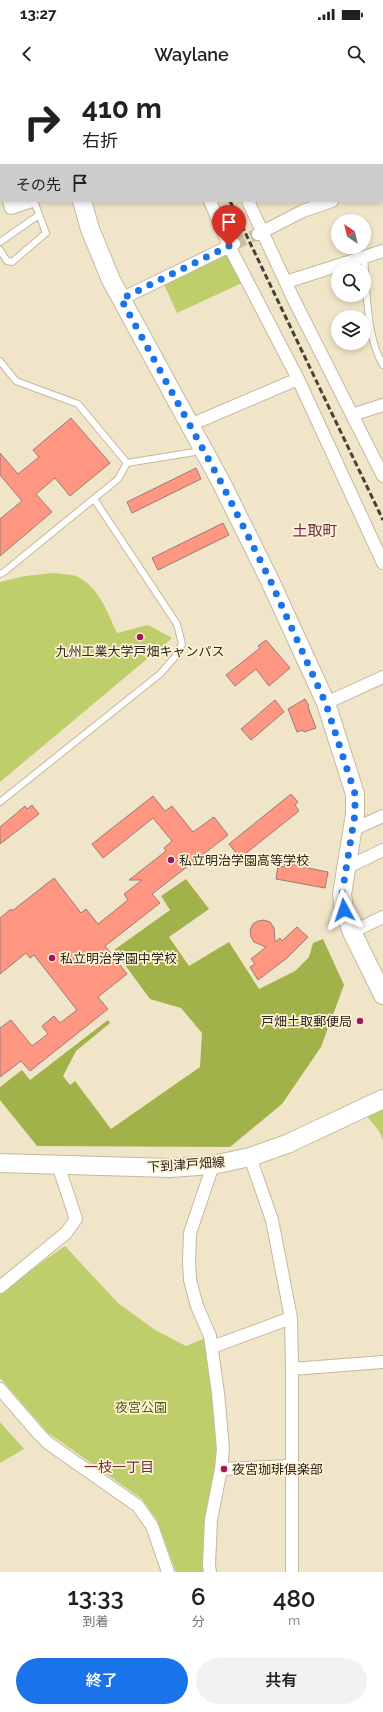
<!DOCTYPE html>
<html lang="ja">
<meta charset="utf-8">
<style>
:root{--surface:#fff;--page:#f2f2f2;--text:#202124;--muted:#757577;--accent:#1a73e8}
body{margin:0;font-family:Raleway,"Noto Sans JP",sans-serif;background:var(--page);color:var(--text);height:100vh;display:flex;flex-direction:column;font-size:15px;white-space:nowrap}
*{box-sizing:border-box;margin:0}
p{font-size:13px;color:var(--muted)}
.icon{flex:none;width:22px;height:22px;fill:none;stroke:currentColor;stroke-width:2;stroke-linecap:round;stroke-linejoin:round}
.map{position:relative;height:1492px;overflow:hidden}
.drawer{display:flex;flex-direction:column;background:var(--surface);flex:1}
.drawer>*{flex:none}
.banner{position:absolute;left:0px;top:0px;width:383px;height:122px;box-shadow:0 2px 6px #0003;background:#fff;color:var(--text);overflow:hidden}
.needle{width:26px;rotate:325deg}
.fabs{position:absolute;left:331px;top:134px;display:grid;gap:8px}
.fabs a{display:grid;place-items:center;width:40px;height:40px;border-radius:50%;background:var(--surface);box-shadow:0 2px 6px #0003;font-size:20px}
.pin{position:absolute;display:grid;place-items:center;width:34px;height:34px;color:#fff;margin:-41px -17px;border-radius:50% 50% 50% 0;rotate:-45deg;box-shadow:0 0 4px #0007}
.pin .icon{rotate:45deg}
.me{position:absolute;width:44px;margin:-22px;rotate:355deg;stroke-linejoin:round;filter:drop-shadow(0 0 3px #0008)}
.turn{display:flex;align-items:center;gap:14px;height:84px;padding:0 16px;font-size:18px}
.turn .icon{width:52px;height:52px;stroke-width:2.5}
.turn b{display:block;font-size:28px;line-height:34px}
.then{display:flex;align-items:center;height:38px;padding:0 16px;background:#0003;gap:8px;font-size:15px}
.eta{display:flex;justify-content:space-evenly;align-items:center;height:68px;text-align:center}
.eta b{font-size:24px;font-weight:600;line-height:28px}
.cta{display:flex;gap:8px;margin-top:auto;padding:8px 16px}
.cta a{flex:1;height:46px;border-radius:24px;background:var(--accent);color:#fff;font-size:16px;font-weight:600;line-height:46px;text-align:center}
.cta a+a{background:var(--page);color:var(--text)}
.status{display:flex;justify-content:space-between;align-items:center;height:28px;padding:0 20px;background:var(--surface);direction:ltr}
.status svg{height:11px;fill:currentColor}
header{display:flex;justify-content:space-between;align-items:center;height:52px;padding:0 16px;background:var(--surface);font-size:18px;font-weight:600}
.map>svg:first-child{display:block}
.green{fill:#bece6b}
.forest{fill:#a2b24a}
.building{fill:#fe9682;stroke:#9a7c75}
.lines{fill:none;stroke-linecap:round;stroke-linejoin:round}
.street-tunnel{stroke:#c9bfa6;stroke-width:12;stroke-dasharray:12 6;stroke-linecap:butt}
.lane-casing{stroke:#c4b99d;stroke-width:8}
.street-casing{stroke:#c4b99d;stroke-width:14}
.secondary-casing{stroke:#c4b99d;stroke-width:20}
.lane{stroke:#fff;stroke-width:6}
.street{stroke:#fff;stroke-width:12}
.secondary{stroke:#fff;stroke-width:18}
.rail{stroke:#464134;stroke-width:3;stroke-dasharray:6 3;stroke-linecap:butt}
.route{stroke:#1a73e8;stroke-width:7;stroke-dasharray:0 12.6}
.poi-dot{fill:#a2165e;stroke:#fff3d6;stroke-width:1.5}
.labels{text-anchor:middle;stroke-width:3.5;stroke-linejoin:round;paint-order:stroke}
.poi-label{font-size:13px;fill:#2a261b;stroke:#fff3d6;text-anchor:start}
.street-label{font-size:13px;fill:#2a261b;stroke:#fff3d6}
.park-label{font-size:13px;fill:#525c11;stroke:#fff3d6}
.neighbourhood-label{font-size:14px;fill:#6e2b47;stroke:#fff3d6}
.quarter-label{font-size:15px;fill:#6e2b47;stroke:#fff3d6}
</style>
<div class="status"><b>13:27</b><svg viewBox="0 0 49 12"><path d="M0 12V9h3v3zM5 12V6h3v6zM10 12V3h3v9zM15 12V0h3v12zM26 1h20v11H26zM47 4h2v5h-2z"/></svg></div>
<header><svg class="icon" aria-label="back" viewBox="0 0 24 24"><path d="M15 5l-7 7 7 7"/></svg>Waylane<svg class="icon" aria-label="search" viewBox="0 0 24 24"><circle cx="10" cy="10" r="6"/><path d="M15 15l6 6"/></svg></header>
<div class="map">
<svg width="383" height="1492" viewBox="0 0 383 1492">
<rect width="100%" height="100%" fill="#f1e5c9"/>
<path class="green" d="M 228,170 L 244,202 L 177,233 L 163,202 Z
M 53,493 C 61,494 72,494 78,497 C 99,507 108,534 117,553 L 148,545 L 172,558 L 0,702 L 0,502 L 25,496 Z
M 383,1022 L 383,1060 L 379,1051 L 363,1032 Z
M 65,1166 L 118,1223 L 155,1250 L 186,1266 L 210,1256 L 219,1369 L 204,1444 L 205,1492 L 176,1492 L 157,1440 L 142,1419 L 47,1352 L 0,1298 L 0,1212 Z
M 0,1342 L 24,1369 L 0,1383 Z"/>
<path class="forest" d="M 186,799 L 209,829 L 169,857 L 189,886 L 229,862 L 259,909 L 295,891 L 309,877 L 313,863 L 323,859 L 344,905 L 321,967 L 282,1024 L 230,1067 L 37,1066 L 0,1020 L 0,1007 L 22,990 L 30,1000 L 108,940 L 110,943 L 76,971 L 63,996 L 70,1005 L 75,1001 L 111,1049 L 200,987 L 202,953 L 181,928 L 150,919 L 114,870 L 170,830 L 161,816 Z"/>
<path class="building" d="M 71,338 L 110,383 L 70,416 L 55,398 L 36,414 L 52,432 L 0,476 L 0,439 L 22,421 L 0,395 L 0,373 L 18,394 L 39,377 L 33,370 Z
M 196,388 L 201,399 L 132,433 L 127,422 Z
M 223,443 L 229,455 L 158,490 L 152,478 Z
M 266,560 L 290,588 L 269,606 L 256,589 L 235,606 L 226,595 L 260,568 L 258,566 Z
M 305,619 L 309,626 L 308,627 L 316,648 L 304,652 L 303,650 L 297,652 L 288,629 Z
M 275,620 L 284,632 L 251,660 L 241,649 Z
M 291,714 L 298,722 L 295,725 L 299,731 L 240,778 L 229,764 Z
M 153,716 L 165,731 L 172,726 L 193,752 L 214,737 L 228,755 L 152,814 L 160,823 L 105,866 L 127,894 L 98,917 L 108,929 L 30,991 L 21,981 L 0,997 L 0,948 L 11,940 L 32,966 L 48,954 L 42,946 L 54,936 L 60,943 L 77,930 L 34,875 L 30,878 L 26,873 L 0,894 L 0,838 L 11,829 L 12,831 L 54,798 L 81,833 L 86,829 L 98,844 L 128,820 L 124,814 L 142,800 L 129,800 L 166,771 L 164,768 L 172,761 L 153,738 L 103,778 L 92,764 Z
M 32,725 L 39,734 L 0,764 L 0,747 L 25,726 L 27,729 Z
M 286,778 L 309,782 L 308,788 L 328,792 L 325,808 L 276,799 L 278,786 L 284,787 Z
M 264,840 L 270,842 L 274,848 L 275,862 L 280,858 L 282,861 L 297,847 L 308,857 L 287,878 L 258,900 L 250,887 L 255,884 L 251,879 L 266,867 L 254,862 L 251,857 L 250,850 L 253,844 L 258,841 Z"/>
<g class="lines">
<path class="street-tunnel" d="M 234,164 L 258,154"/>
<defs>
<path id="lane" d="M 0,162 L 39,135
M 0,170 L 7,181 L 12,182 L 46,153 L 34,121
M 364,177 C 367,210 366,257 383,285
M 0,281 L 16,301 L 78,324 L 127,383
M 0,494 L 4,492 L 118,399 L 127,383 L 201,371
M 0,722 L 160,594 L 175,577 L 182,564 L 177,544 L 94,419"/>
<path id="street" d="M 153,0 L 154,1
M 190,0 L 191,1
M 0,32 L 1,32
M 0,86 L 1,90
M 382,104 L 383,104
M 9,121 L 11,128 L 32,121
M 210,121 L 229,166 L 298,299 L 383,483
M 248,121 L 293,218 L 383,396
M 258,154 L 303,131 L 332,121
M 286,202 L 383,171
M 121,219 L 234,164
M 352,335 L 383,325
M 190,345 L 298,299
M 326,623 L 383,597
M 352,750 L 383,736
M 346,788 L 383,770
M 352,852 L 383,837
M 250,1077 L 272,1140 L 291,1238 L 292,1289 L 292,1492
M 0,1207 L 66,1153 L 76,1139 L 58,1085
M 212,1267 L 291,1238
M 292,1289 L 383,1282
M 0,1309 L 38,1353 L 48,1363 L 138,1426 L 152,1446 L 168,1492
M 221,1389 L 292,1386
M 210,1492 L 209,1485 L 211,1440 L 221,1389 L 223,1369 L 218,1313 L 210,1256 L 197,1226 L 190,1200 L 189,1182 L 190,1153 L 213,1085"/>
<path id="secondary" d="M 79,1 L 79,0
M 82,121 L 90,149 L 111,200 L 222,404 L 270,501 L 326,623 L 355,714 L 355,734 L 342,814 L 344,830 L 352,852 L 383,915
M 0,1083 L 170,1088 L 213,1085 L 250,1077 L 287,1064 L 383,1019"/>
</defs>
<use href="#lane" class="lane-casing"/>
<use href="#street" class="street-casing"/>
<use href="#secondary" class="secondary-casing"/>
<use href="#lane" class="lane"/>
<use href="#street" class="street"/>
<use href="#secondary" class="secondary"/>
<path class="rail" d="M 172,0 L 172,1
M 230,121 L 383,440"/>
</g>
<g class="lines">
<path class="route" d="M 229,166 L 121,219 L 222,404 L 270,500 L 326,624 L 355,714 L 355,734 L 342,814 L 344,830"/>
</g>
<g class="poi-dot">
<circle cx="140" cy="557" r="4"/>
<circle cx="171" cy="780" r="4"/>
<circle cx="52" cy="878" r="4"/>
<circle cx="360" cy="941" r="4"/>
<circle cx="224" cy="1389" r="4"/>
</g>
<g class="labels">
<g class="poi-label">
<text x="140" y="576" text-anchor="middle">九州工業大学戸畑キャンパス</text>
<text x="179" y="785">私立明治学園高等学校</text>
<text x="60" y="883">私立明治学園中学校</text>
<text x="352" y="946" text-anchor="end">戸畑土取郵便局</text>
<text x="232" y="1394">夜宮珈琲倶楽部</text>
</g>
<g class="street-label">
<text transform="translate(186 1084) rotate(-4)" y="5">下到津戸畑線</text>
</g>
<g class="park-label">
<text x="141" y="1332">夜宮公園</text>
</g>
<g class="neighbourhood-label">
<text x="119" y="1392">一枝一丁目</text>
</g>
<g class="quarter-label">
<text x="315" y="456">土取町</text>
</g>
</g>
</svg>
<div class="fabs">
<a><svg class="needle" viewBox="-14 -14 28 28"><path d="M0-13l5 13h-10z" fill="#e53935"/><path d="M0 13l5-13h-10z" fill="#757577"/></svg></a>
<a><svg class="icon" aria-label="search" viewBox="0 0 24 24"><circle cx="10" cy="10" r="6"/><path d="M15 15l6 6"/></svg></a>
<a><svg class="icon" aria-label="layers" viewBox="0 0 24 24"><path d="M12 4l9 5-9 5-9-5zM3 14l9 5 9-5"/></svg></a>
</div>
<div class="pin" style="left:229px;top:166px;background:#d93025"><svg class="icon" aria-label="arrive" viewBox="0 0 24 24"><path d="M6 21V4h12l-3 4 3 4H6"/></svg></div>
<svg class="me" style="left:344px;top:830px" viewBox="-20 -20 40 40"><path d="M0-17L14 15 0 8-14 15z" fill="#1a73e8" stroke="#fff" stroke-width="4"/></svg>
<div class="banner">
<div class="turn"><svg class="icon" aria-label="right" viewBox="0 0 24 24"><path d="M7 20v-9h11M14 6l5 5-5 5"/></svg><div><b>410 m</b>右折</div></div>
<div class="then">その先<svg class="icon" aria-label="arrive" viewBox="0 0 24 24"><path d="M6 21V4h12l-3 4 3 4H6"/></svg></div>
</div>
</div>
<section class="drawer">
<div class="eta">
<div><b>13:33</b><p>到着</p></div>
<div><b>6</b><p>分</p></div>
<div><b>480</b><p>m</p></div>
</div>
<div class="cta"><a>終了</a><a>共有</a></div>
</section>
